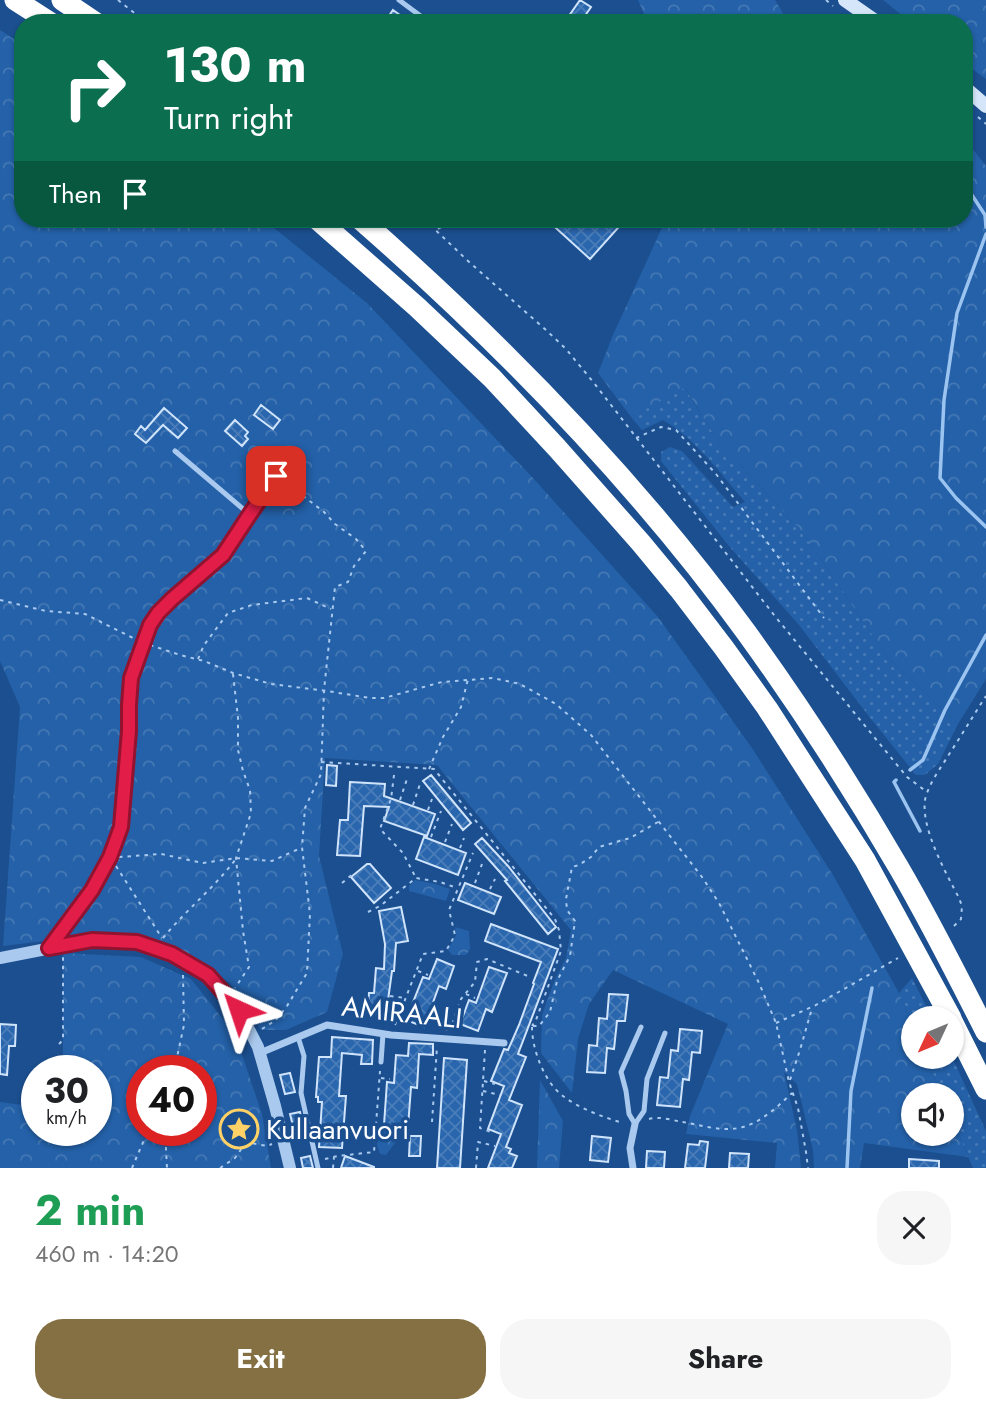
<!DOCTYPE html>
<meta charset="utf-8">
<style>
:root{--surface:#fff;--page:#f6f6f6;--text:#202124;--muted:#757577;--accent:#847042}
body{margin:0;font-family:Jost,sans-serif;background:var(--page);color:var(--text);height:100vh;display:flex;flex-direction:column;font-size:26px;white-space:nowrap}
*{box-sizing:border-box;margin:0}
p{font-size:23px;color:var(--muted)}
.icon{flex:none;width:38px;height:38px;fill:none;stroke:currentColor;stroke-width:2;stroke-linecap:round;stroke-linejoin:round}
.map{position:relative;height:1168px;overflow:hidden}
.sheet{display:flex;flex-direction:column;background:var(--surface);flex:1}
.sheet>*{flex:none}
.hud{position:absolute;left:14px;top:14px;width:959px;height:214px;border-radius:28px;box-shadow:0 2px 5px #0004;background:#0b6e4f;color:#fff;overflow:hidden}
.needle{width:46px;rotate:226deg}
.fabs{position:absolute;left:901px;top:1006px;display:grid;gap:14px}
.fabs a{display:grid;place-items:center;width:63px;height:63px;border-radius:50%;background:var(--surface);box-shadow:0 2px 5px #0004;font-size:35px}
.speed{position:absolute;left:21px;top:1055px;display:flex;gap:14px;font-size:35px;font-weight:700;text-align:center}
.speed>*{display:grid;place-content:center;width:91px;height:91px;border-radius:50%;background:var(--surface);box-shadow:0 2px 5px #0004;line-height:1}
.speed small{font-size:18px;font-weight:400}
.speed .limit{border:10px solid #d22;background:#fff;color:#111}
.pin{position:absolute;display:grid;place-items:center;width:60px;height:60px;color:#fff;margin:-30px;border-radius:14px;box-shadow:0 4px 10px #0006}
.me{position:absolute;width:77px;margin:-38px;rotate:318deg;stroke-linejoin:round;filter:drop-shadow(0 0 5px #0008)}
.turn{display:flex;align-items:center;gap:24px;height:147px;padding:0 35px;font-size:32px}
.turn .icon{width:91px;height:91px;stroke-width:2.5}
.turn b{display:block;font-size:49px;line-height:60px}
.then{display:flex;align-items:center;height:66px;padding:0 35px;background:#0003;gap:14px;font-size:26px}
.round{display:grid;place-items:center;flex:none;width:74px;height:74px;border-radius:28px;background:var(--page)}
.summary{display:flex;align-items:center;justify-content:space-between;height:119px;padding:0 35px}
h1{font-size:42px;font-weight:700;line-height:52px;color:#1e9e55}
.button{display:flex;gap:14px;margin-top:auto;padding:14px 35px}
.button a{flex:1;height:80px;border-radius:28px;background:var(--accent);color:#fff;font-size:28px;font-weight:700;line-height:80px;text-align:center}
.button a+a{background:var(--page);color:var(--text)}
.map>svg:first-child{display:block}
.grass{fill:url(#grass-dots)}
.forest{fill:url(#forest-crowns);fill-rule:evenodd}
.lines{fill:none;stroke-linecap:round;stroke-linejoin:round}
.stream{stroke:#9cc4f0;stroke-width:3.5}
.building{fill:url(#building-cross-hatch);stroke:#cfe3fa;stroke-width:2}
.path{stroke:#a9c9ee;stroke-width:2;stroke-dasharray:3.5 5;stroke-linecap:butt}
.service{stroke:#a9c9ee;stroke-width:5}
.minor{stroke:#a9c9ee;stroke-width:7}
.tertiary{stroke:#a9c9ee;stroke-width:12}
.secondary{stroke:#d6e6fa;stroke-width:14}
.motorway{stroke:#fff;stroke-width:21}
.route-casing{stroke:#92132f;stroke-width:18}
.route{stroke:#e11d48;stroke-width:12}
.labels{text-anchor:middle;stroke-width:7;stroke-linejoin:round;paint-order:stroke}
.street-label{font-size:28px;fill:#fff;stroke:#1b4f8f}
.poi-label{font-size:28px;fill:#fff;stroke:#1b4f8f;text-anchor:start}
</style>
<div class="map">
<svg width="986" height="1168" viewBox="0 0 986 1168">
<defs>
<pattern id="grass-dots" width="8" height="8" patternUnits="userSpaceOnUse" patternTransform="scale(1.75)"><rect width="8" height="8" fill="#2461a8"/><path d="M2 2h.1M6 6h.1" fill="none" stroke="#4579b5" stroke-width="1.8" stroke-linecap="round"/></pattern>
<pattern id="forest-crowns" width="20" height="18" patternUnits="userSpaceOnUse" patternTransform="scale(1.75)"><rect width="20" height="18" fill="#2461a8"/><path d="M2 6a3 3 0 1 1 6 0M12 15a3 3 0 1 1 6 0" fill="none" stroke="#4579b5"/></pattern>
<pattern id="building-cross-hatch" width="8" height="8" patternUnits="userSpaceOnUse" patternTransform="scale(1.75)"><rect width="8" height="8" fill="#2a66ad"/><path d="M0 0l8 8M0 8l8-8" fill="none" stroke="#4a7db9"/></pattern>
</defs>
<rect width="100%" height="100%" fill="#1b4f8f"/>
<path class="grass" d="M 684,387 L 716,438 L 804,534 L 888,658 L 958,724 L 938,764 L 925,775 L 916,775 L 871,719 L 799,625 L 729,546 L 661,461 L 661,452 L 670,447 L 682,451 L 733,507 L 745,502 C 720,473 696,439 663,420 L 642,430 L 631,417 Z
M 912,978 L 932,1018 L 914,1018 L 913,1027 L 899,993 Z
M 926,1057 L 952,1057 L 986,1131 L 986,1168 L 973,1168 L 952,1119 L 952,1096 L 942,1095 Z"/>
<path class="forest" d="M 638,0 L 775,0 L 787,20 L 795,23 L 648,23 Z
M 883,0 L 986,0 L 986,79 L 964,63 L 964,23 L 912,23 Z
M 0,30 L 23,45 L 23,219 L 263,219 L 367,303 L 533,478 L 658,617 L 752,748 L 833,875 L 899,993 L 913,1027 L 914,1057 L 926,1057 L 942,1095 L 914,1096 L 914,1134 L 952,1134 L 952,1119 L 968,1157 L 864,1143 L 860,1168 L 814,1168 L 813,1150 L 797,1084 L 784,1072 L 797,1130 L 801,1168 L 775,1168 L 777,1143 L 686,1134 L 690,1116 L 728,1024 L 613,970 L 589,1004 L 578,1039 L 572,1093 L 541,1053 L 542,1015 L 554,982 L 566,958 L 571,930 L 437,765 L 325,758 L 319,856 L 343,954 L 327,1012 L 286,1030 L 261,1030 L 230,983 L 172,948 L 93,935 L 3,946 L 20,707 L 0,661 Z
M 964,138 L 986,166 L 986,679 L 958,724 L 888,658 L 804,534 L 716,438 L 685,388 L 631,417 L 598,373 L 613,335 L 666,219 L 964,219 Z
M 415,880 L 435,884 L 450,889 L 446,901 L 409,891 L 409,886 Z
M 455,927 L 469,931 L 470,949 L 466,955 L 452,955 L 448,950 L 456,935 Z
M 63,953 L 141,957 L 191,979 L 235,1034 L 262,1114 L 271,1168 L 0,1168 L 0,1102 L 37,1107 L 37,1130 L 96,1130 L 96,1071 L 63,1071 ZM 142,1071 L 201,1071 L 201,1130 L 142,1130 Z
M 540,1080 L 563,1121 L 559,1168 L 537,1168 Z
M 380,1130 L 386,1130 L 397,1135 L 398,1139 L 386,1155 L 380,1154 L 377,1145 Z"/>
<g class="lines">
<path class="stream" d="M 964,183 L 985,215 L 986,227
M 986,234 L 957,313 L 944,400 L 940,478 L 956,498 L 986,527
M 910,770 L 923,760 L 945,710 L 986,635
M 896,780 L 894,782 L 920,831
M 847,1168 L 851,1091 L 872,988"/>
</g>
<path class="building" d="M 580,0 L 591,7 L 580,23 L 564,23 Z
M 393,10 L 411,23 L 384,23 Z
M 546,219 L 626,219 L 590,259 Z
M 261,405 L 280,420 L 273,429 L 254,415 Z
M 164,408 L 187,428 L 178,438 L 163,425 L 146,443 L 135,434 L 141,426 L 145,430 Z
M 235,420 L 248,432 L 245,436 L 248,439 L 242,446 L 225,431 Z
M 327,765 L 337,766 L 336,786 L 326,785 Z
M 431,775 L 471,823 L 463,830 L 423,781 Z
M 350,782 L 385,784 L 384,796 L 435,814 L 427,836 L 384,821 L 389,807 L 364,806 L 360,856 L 337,855 L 340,820 L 348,820 Z
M 424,837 L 466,853 L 458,875 L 416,859 Z
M 482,838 L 508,866 L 556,927 L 548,934 L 505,881 L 507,880 L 475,844 Z
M 367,864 L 370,864 L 391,888 L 374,903 L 351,877 Z
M 465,883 L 501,897 L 494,914 L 458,900 Z
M 401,907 L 408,941 L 396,943 L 394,971 L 392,971 L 386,1015 L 367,1014 L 369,993 L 374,993 L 376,968 L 384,969 L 385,944 L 379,911 Z
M 491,924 L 558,949 L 518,1054 L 526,1057 L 509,1100 L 522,1105 L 506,1147 L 511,1149 L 509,1153 L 517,1156 L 512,1168 L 488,1168 L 501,1134 L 488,1129 L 504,1086 L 491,1081 L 504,1049 L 508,1050 L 519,1025 L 534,984 L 533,983 L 541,962 L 485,941 Z
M 437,959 L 454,966 L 446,989 L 439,986 L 424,1027 L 406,1020 L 423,977 L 429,979 Z
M 489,967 L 507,973 L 492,1012 L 486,1009 L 478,1031 L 460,1024 L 469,1000 L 476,1003 Z
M 609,994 L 628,995 L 625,1021 L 617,1021 L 614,1049 L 607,1048 L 605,1073 L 587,1072 L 589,1045 L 597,1046 L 599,1018 L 607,1019 Z
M 0,1024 L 16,1025 L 15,1046 L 9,1046 L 7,1075 L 0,1074 Z
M 680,1029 L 702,1031 L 700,1053 L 692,1052 L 689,1080 L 683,1079 L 680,1107 L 657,1105 L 660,1077 L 668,1078 L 671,1050 L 678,1051 Z
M 332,1037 L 373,1040 L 372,1064 L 361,1064 L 362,1055 L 342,1053 L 339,1096 L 346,1096 L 342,1148 L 319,1147 L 322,1102 L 318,1102 L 318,1097 L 316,1097 L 319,1057 L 331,1057 Z
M 409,1043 L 433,1044 L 433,1055 L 419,1054 L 417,1088 L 411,1087 L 408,1127 L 384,1125 L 387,1082 L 394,1083 L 396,1055 L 408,1056 Z
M 444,1058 L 467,1060 L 460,1168 L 437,1168 Z
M 290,1073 L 295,1092 L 285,1094 L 280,1075 Z
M 300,1112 L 304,1131 L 295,1134 L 290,1114 Z
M 410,1136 L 421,1136 L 420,1156 L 409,1156 Z
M 592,1136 L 611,1138 L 608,1162 L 590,1160 Z
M 700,1141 L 708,1142 L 705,1168 L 685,1168 L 688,1144 L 699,1145 Z
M 647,1151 L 665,1152 L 664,1168 L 646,1168 Z
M 730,1153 L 749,1154 L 748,1168 L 729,1168 Z
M 310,1156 L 313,1168 L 303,1168 L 301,1158 Z
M 345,1156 L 374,1167 L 374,1168 L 341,1168 Z
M 909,1159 L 939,1161 L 939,1168 L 909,1168 Z"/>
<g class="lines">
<path class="path" d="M 118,0 L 147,23
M 826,0 L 833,6
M 978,117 L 986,124
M 424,219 L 468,261 L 546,330 L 566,349 L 594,383 L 774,615 L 907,777 L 927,792
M 438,229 L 455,219
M 636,438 L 661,427 L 676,430 L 716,474 L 824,618
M 0,600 L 46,611 L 85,614 L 135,639
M 150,645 L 180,655 L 204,661 L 233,673 L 271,684 L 327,691 L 370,698 L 384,698 L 442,682 L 493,678 L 520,684 L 556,704 L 591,735 L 702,877 L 719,903 L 759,983 L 776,1023 L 789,1082 L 798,1108 L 806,1152 L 808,1168
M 198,659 L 204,645 L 228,613 L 252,605 L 307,598 L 331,609
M 233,674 L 238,718 L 238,750 L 243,771 L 250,790 L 251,813 L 236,858 L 243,931 L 249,967 L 235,988
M 321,762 L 434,769 L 555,919 L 559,930 L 561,951 L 536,1020 L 532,1026
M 429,769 L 443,737 L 461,707 L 468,679
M 394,775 L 391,799 L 380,829 L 403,853 L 416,878
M 400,800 L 408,776
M 413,805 L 420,784
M 428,810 L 432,799
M 431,837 L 441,811
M 445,842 L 452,824
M 460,848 L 464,838
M 119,857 L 161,854 L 203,863 L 236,858 L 272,861 L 301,848
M 116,866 L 162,938
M 342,883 L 354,873
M 475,883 L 482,864
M 490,889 L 495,879
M 368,912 L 380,906 L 416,878 L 440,882 L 457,888
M 954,926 L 961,919 L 962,906 L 959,898 C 946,873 921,829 925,800 C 928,785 940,769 948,756 C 961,736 973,716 986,696
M 163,938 C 186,910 214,888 235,860
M 418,971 L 428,975
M 466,994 L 475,998
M 390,996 L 405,998
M 776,1023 L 816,1005 L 898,958
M 395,1025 L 423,954 L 446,951 L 455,935 L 449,910 L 473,853
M 533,1026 L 539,1026 L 550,1012 L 557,981 L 570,956 L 575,921 L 567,910 L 566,899 L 572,867 L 579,865 L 591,857 L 599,847 L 630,838 L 658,822
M 532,1027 C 532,1049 544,1082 563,1096 C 580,1109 603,1117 623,1123
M 262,1029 L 276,1020 L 287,1006 L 307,973 L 310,914 L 302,847 L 305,808 L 321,774 L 324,690 L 335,587 L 348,582 L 354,566 L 366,551 L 356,539 L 335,524 L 324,512 L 285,482
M 446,1030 L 452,1024 L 461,999 L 475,982 L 477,962 L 487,959 L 530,977
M 59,1044 L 63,1040 L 63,957
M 485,1050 L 480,1128 L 491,1132
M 174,1071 L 184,1025 L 183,975
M 381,1078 L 390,1079
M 790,1080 L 800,1050 L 812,1008
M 484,1081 L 495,1084
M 483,1091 L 500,1095
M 649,1119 C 659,1116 672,1120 682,1122 C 696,1124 711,1129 726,1129 C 753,1130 773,1111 792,1093
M 432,1122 L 437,1047
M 165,1130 L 167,1168
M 325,1159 L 338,1156 L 374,1152 L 380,1071
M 132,1168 L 144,1140 L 157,1130
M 220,1168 L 235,1158 L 242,1148 L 251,1143 L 267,1146 L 272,1144
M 333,1168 L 334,1157
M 476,1168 L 478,1142 L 495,1146"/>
<path class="service" d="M 399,0 L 430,23
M 175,451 L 249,514
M 51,945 L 92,890 L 110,857 L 121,827 L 129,731 L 129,705 L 131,678 L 150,625 L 158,613 L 172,599 L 207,571 L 223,555 L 249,514 L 277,476
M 641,1027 L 621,1072 L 626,1091 L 629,1114 L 635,1124 L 644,1111 L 647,1079 L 665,1033
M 298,1037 L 304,1056 L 301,1093 L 318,1168
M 381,1062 L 383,1034"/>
<path class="minor" d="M 260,1053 L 327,1025 L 391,1035 L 504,1043
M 633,1168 L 630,1148 L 635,1124"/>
<path class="tertiary" d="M 0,958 L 92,940 L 137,942 L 172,954 L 208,975 L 239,1010 L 258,1047 L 275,1106 L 290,1168"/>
<path class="secondary" d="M 845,0 L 878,23
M 964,87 L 986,106"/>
<path class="motorway" d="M 15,0 L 51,23
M 62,0 L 96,23
M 317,219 L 417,307 L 492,378 L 557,448 L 641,543 L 679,589 L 724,648 L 767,708 L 865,860 L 951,1018
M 360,219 C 500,342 636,481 746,632 C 801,708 852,787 899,868 C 930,921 958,977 986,1032
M 952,1021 L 986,1089"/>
</g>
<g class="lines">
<defs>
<path id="route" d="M 239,1010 L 208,975 L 172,954 L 137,942 L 92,940 L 49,948 L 92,890 L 110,857 L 121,827 L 129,731 L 129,705 L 131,678 L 150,625 L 158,613 L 172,599 L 223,555 L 250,514 L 276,476"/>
</defs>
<use href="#route" class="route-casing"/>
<use href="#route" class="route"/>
</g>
<defs>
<symbol id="sight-ring" viewBox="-11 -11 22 22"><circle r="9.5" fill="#1b4f8f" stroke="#ffd166" stroke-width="1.5"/><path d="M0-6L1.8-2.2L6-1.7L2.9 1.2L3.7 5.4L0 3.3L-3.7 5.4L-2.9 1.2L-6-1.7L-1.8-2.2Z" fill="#ffd166"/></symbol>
</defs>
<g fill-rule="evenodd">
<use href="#sight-ring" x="217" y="1107" width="44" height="44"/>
</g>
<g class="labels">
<g class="street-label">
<text transform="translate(402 1012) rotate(6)" y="10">AMIRAALI</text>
</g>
<g class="poi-label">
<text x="266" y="1139">Kullaanvuori</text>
</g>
</g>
</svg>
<div class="fabs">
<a><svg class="needle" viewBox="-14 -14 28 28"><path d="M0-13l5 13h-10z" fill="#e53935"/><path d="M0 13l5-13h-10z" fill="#757577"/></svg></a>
<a><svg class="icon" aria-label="sound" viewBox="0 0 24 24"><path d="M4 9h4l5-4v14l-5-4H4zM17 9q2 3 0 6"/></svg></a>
</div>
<div class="speed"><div>30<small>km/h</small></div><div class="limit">40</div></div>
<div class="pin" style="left:276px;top:476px;background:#d93025"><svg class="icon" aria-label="arrive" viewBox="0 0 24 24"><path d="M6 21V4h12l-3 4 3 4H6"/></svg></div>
<svg class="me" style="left:239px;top:1010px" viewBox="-20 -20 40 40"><path d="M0-17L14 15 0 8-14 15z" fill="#e11d48" stroke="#fff" stroke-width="4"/></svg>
<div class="hud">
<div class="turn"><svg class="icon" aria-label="right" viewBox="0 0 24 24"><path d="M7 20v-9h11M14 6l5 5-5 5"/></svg><div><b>130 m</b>Turn right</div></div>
<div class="then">Then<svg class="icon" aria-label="arrive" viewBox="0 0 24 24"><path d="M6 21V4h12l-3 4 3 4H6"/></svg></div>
</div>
</div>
<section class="sheet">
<div class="summary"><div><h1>2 min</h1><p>460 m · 14:20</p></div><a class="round"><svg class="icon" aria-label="close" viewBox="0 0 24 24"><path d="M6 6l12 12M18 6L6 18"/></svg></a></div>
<div class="button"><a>Exit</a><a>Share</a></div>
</section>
